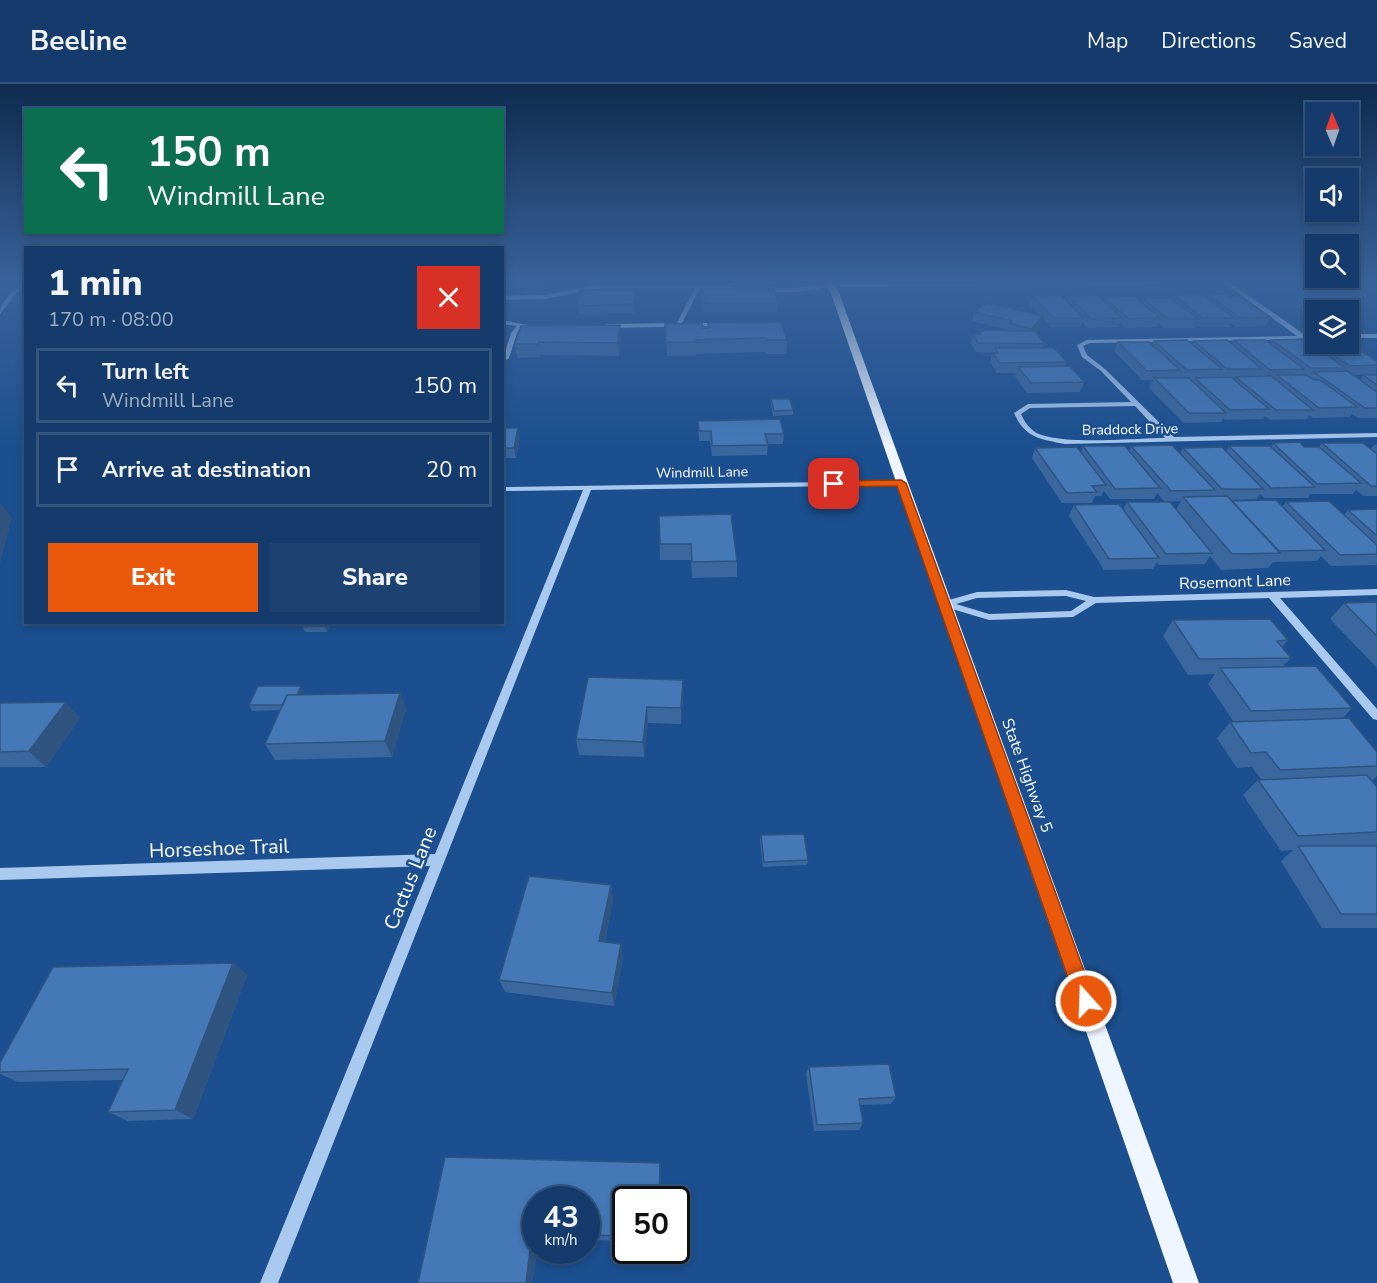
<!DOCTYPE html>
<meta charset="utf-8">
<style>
:root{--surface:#143b6b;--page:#1d4271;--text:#f1f3f6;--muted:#9dadc1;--line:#33557e;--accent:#ea580c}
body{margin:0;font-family:"Nunito Sans",sans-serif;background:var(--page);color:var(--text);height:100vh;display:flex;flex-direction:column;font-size:22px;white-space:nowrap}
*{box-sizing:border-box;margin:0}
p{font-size:20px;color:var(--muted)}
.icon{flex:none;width:33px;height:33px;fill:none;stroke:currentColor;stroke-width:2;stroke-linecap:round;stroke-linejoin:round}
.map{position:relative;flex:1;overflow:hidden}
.drawer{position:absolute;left:24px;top:162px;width:480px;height:378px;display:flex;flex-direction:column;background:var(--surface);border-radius:0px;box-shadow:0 3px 9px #0003,0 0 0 2px var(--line)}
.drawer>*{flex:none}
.guide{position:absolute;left:24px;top:24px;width:480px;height:126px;border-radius:0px;box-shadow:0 3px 9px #0003,0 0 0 2px var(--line);background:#0b6e4f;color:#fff;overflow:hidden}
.needle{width:39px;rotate:358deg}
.fabs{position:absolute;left:1305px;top:18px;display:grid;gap:12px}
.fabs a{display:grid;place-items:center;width:54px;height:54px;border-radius:0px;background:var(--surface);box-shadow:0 3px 9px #0003,0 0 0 2px var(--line);font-size:30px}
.speed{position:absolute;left:522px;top:1102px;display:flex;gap:12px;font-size:30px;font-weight:700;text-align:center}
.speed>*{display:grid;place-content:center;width:78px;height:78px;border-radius:50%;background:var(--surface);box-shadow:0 3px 9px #0003,0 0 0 2px var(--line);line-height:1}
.speed small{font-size:15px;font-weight:400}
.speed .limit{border:3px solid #111;border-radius:9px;background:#fff;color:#111}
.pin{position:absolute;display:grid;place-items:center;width:51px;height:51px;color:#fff;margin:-26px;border-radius:12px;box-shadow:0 3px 9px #0006}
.me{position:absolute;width:66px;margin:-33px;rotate:340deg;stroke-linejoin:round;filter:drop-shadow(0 0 4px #0008)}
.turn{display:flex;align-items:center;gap:21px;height:126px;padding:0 24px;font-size:27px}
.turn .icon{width:78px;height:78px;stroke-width:2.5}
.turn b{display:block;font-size:42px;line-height:51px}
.round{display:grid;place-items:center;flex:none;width:63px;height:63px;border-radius:0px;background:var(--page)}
.summary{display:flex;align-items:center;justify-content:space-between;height:102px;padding:0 24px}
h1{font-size:36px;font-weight:800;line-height:45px}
.button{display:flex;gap:12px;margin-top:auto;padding:12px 24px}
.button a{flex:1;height:69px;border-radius:0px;background:var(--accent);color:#fff;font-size:24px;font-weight:800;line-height:69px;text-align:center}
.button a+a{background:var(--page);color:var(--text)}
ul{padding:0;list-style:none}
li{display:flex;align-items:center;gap:18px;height:75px;margin:0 12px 9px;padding:0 12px;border:3px solid var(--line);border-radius:0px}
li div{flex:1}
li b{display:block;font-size:22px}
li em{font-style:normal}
header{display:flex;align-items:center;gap:36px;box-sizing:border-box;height:84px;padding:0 30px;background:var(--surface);border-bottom:2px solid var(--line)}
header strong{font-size:28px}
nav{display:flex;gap:33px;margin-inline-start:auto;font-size:21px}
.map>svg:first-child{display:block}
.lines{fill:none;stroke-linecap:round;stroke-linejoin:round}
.stream{fill:#9cc4f0;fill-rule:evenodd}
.minor{fill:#a9c9ee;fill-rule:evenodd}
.major{fill:#f0f6ff;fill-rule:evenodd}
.wall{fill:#3a679d}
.shaded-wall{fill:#305480}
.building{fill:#4478b7;stroke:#305480;stroke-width:1.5}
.route{fill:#ea580c;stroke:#983908;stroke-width:1.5}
.labels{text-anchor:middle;stroke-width:5;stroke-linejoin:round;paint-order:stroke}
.far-street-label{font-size:14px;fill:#fff;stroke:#1b4f8f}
.street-label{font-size:16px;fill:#fff;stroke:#1b4f8f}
.near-street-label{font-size:20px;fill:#fff;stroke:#1b4f8f}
</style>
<header>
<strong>Beeline</strong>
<nav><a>Map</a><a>Directions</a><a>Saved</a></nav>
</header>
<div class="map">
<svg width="1377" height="1199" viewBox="0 0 1377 1199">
<rect width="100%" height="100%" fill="#1b4f8f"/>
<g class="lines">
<path class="stream" d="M 26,200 L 26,203 L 17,208 L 0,230 C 0,217 14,205 26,200 Z"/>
<path class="minor" d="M 698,198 L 704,198 L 702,201 L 722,201 L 733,198 L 776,198 L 773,200 L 735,201 L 729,202 L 744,205 L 742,208 L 723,205 L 700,204 L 682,239 L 722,239 L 722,241 L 720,242 L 606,244 L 603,242 L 606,240 L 677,239 L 695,204 L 602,204 L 545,215 L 502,216 L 502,212 L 545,211 L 602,200 L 697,201 Z
M 1005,198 L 1162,198 L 1159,200 L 832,203 L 796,208 L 760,208 L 757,206 L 760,204 L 796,204 L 832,199 Z
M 1223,198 L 1229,198 L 1305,251 L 1316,251 L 1316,255 L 1090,259 L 1083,262 L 1087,271 L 1105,285 L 1174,353 L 1377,349 L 1377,353 L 1065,360 C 1040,355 1025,354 1014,329 L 1028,320 L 1131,318 L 1101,287 L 1082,273 L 1077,261 L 1087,256 L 1297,252 ZM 1135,322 L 1165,354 C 1135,354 1059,362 1035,348 C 1028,343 1024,337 1021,330 L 1030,324 Z
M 502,236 L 537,243 L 534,245 L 522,243 L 517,249 L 509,274 L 506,276 L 503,274 L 511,249 L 517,242 L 502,240 Z
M 1348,250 L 1377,250 L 1377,254 L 1348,254 Z
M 901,397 L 905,399 L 904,401 L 591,406 L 278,1199 L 260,1199 L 430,782 L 0,796 L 0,784 L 435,770 L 583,406 L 502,407 L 502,403 Z
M 1377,505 L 1377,511 L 1280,514 L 1377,625 L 1377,636 L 1373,635 L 1269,514 L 1096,519 L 1073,533 L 989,536 L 942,522 L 940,520 L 942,518 L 977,508 L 1066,506 L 1094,513 ZM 1066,512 L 1086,517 L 1071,527 L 989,530 L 956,520 L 977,514 Z"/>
<path class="major" d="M 827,198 L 835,198 L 1199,1199 L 1173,1199 Z"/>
</g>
<path class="wall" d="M 502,198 L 555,198 L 555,199 L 533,208 L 502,199 Z
M 634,205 L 634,229 L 579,230 L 578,222 Z
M 702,205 L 778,219 L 778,228 L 703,228 Z
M 1174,211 L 1207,214 L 1209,211 L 1231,213 L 1270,233 L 1265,242 L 1236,243 L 1231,239 L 1229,243 L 1198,243 L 1195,240 L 1194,244 L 1164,244 L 1158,239 L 1156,243 L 1125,244 L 1120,239 L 1118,243 L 1088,244 L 1082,238 L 1080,243 L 1051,243 L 1043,234 L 1040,241 L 1035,247 L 1044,260 L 1043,264 L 1067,278 L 1065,282 L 1084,298 L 1080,308 L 1027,309 L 1015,292 L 1017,289 L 997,289 L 990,278 L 992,269 L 994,269 L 976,268 L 971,259 L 973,250 L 978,250 L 979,246 L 1008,246 L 972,237 L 974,228 L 1040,231 L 1030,221 L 1033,212 L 1066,217 L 1068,212 L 1103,217 L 1104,213 L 1141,218 L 1143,214 L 1172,215 Z
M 1300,214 L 1336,226 L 1316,226 L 1316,236 L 1295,222 Z
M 708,239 L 787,256 L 786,270 L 766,270 L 765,268 L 696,270 L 696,272 L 667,272 L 665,240 L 708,244 Z
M 521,242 L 621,254 L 619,272 L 541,271 L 540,273 L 517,274 L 515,260 Z
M 1311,255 L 1316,255 L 1316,260 L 1348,260 L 1377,277 L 1376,291 L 1353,291 L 1360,296 L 1363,291 L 1377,291 L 1377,334 L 1358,334 L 1352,330 L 1350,333 L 1313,334 L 1309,331 L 1307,335 L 1270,336 L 1265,332 L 1263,335 L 1225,336 L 1223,334 L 1221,338 L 1184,339 L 1149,304 L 1153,296 L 1142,296 L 1114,267 L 1118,258 L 1152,261 L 1154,257 L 1192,261 L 1194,257 L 1232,260 L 1234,256 L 1270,260 L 1272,256 L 1309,259 Z
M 771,315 L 793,326 L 793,331 L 773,332 L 771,320 Z
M 698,337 L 784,350 L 783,360 L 768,360 L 767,371 L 712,372 L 710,357 L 699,357 Z
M 502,344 L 520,354 L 516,374 L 502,374 Z
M 1273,359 L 1304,363 L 1319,363 L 1322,359 L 1371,365 L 1374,361 L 1377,361 L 1377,412 L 1363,412 L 1356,406 L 1353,410 L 1310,410 L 1308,414 L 1264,414 L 1260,410 L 1257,415 L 1230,416 L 1232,417 L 1282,423 L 1286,418 L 1344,431 L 1348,426 L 1377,425 L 1377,481 L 1331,482 L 1321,472 L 1317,477 L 1273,478 L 1268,484 L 1221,486 L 1210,472 L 1205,480 L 1159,481 L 1157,478 L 1153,485 L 1104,486 L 1069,432 L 1074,421 L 1123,426 L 1127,418 L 1176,426 L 1181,417 L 1165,418 L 1157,409 L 1154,415 L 1110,415 L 1104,407 L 1101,412 L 1095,412 L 1092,419 L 1062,419 L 1032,374 L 1035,364 L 1081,369 L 1083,362 L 1129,367 L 1131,362 L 1180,369 L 1183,364 L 1226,368 L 1229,362 L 1271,363 Z
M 659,432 L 737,477 L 737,493 L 692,494 L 691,476 L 660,476 Z
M 1377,518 L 1377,584 L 1330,535 L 1344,519 Z
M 1173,536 L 1288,556 L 1282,563 L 1291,574 L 1283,582 L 1352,624 L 1342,635 L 1377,668 L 1377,692 L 1372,697 L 1377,703 L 1377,844 L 1322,844 L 1281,777 L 1293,766 L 1281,767 L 1243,711 L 1258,696 L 1261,695 L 1252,683 L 1237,684 L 1217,654 L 1230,638 L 1234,638 L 1208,600 L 1215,590 L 1188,591 L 1163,552 Z
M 331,538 L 327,548 L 305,548 L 302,543 Z
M 588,593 L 683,612 L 681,640 L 648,639 L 644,673 L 579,671 L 576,655 Z
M 304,607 L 302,611 L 400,609 L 406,625 L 392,673 L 275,676 L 265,660 L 280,626 L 252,627 L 249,621 Z
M 0,619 L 80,634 L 46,683 L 0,683 Z
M 761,751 L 808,776 L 807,781 L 763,783 L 760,756 Z
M 611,801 L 613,815 L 605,858 L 623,873 L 614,922 L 505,908 L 499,896 Z
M 233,879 L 247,891 L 193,1035 L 128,1037 L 108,1028 L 123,996 L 18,998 L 0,990 L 0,979 Z
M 809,983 L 896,1013 L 891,1020 L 860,1021 L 863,1039 L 859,1046 L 814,1047 L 806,990 Z
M 445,1073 L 660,1079 L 661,1086 L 660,1116 L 626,1116 L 626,1157 L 586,1156 L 586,1116 L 536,1116 L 536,1167 L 537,1167 L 532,1199 L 418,1199 Z"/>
<path class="shaded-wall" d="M 531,198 L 555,198 L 555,199 L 533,208 Z
M 1043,232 L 1040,241 L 1028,254 L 1031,245 Z
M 502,233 L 505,245 L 502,252 Z
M 620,241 L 621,254 L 619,272 L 618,259 Z
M 518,344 L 520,354 L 516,374 L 514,364 Z
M 0,419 L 12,434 L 0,480 Z
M 326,538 L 331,538 L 327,548 L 325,542 Z
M 683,596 L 683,612 L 681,640 L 681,624 Z
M 301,602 L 304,607 L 296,626 L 293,620 Z
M 400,609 L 406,625 L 392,673 L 385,657 Z
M 66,618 L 80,634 L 46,683 L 29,667 Z
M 647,623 L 648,639 L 644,673 L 643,658 Z
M 611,801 L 613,815 L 602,870 L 599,857 Z
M 621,860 L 623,873 L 614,922 L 612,909 Z
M 233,879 L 247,891 L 193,1035 L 175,1026 Z
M 660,1079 L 661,1086 L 660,1116 L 659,1116 Z
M 532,1149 L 536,1153 L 536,1167 L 537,1167 L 532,1199 L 526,1199 Z"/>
<path class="building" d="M 774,204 L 778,219 L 704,219 L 702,205 Z
M 634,205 L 634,220 L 578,222 L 580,206 Z
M 1227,210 L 1231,213 L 1241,213 L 1270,233 L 1240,234 L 1209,211 Z
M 1061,211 L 1083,234 L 1054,234 L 1033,212 Z
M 1097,211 L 1122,234 L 1091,235 L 1068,212 Z
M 1174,211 L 1203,211 L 1234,234 L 1203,234 Z
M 1134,212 L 1160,234 L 1129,235 L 1104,213 Z
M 1316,213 L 1336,226 L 1319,226 L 1300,214 Z
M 1143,214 L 1171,214 L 1198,235 L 1168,235 Z
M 986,219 L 1043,232 L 1031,245 L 1010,239 L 1012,237 L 974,228 Z
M 781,238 L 787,256 L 767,256 L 766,254 L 696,256 L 696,258 L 666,258 L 665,240 L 702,239 L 703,244 L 709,244 L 708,239 Z
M 620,241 L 618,259 L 539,258 L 538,260 L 515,260 L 521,242 Z
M 979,246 L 1035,247 L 1044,260 L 978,259 L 973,250 L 981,250 Z
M 1305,255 L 1345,284 L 1311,284 L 1272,256 Z
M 1187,256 L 1222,285 L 1187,286 L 1154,257 Z
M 1227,256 L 1262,285 L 1227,285 L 1194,257 Z
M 1234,256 L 1265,256 L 1304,285 L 1270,286 Z
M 1118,258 L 1149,258 L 1180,286 L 1147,287 Z
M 1348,259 L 1377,277 L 1377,281 L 1350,282 L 1317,260 L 1348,260 Z
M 995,264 L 1054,264 L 1067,278 L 1000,279 L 992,269 L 998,269 Z
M 1070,282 L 1084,298 L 1031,299 L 1018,283 Z
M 1347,287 L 1377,308 L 1377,324 L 1365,324 L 1314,288 Z
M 1277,291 L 1306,291 L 1314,296 L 1320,296 L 1357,323 L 1319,324 Z
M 1363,291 L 1377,291 L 1377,301 Z
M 1271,292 L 1313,326 L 1276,326 L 1236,293 Z
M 1231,293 L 1269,325 L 1230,326 L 1195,294 Z
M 1154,294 L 1189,294 L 1226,329 L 1189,329 Z
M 771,315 L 790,315 L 793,326 L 774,327 Z
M 780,335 L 784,350 L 765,350 L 768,361 L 712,362 L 711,347 L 699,347 L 698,337 Z
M 502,344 L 518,344 L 514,364 L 502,364 Z
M 1300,358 L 1304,363 L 1319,363 L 1361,399 L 1317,400 L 1273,359 Z
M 1322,359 L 1363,359 L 1377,370 L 1377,402 L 1371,402 Z
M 1172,361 L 1215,406 L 1171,407 L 1131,362 Z
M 1083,362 L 1125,362 L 1160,404 L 1115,405 Z
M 1229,362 L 1270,362 L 1315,403 L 1271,404 Z
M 1077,363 L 1106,401 L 1092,402 L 1097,408 L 1067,409 L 1035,364 Z
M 1222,363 L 1263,405 L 1222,405 L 1183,364 Z
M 1227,412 L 1280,469 L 1232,470 L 1183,413 Z
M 1276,416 L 1325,466 L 1279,467 L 1232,417 Z
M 1329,417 L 1377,461 L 1377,470 L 1340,471 L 1286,418 Z
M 1127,418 L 1170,418 L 1212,469 L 1166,470 Z
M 1119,420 L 1159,474 L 1109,475 L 1074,421 Z
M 1377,425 L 1377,452 L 1348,426 Z
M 731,430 L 737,477 L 692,478 L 691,460 L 660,460 L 659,432 Z
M 1377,518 L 1377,552 L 1344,519 Z
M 1270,535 L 1288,556 L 1277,557 L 1291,574 L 1199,575 L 1173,536 Z
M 304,538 L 326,538 L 325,542 L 302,543 Z
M 1316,582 L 1352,624 L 1251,627 L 1220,584 Z
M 588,593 L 683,596 L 681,624 L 647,623 L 643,658 L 576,655 Z
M 258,602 L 301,602 L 297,611 L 287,611 L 283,621 L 249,621 Z
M 400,609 L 385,657 L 265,660 L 287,611 Z
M 66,618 L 29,667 L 0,668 L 0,619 Z
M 1349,634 L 1377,668 L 1377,682 L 1280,686 L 1266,668 L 1251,669 L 1230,638 Z
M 1367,691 L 1377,703 L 1377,748 L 1298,752 L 1258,696 Z
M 804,750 L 808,776 L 764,778 L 761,751 Z
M 1298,762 L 1377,762 L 1377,830 L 1341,830 Z
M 529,792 L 611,801 L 599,857 L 621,860 L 612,909 L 499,896 Z
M 233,879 L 175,1026 L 108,1028 L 128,985 L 0,988 L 0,979 L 53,883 Z
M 889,980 L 896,1013 L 859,1015 L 863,1039 L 817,1041 L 809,983 Z
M 445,1073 L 660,1079 L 659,1116 L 626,1116 L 626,1152 L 586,1151 L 586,1116 L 536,1116 L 536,1150 L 532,1149 L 526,1199 L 418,1199 Z"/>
<linearGradient id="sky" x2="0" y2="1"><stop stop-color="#0f2b4f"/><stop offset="0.54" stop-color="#39639b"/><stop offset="1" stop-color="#39639b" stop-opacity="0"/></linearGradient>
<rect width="1377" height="366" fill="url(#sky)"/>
<path class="route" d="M 901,396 L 906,399 L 1095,917 L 1093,924 L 1086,926 L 1079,924 L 1076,917 L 897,402 L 834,403 L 829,400 L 834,397 Z"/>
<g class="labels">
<g class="far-street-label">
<text transform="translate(1130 345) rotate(-1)" y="5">Braddock Drive</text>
<text transform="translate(702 388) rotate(-1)" y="5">Windmill Lane</text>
</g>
<g class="street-label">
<text transform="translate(1235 497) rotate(-2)" y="6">Rosemont Lane</text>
<text transform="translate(1028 691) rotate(70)" y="6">State Highway 5</text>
</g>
<g class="near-street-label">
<text transform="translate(219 764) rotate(-2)" y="7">Horseshoe Trail</text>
<text transform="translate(410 794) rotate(-68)" y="7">Cactus Lane</text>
</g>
</g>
</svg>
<div class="fabs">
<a><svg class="needle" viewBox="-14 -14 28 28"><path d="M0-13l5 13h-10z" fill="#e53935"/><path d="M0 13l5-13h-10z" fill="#9dadc1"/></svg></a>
<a><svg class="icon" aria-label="sound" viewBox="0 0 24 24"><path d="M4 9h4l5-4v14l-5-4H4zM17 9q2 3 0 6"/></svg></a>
<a><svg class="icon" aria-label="search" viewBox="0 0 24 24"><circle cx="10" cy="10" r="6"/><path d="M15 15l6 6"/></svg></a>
<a><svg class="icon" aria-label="layers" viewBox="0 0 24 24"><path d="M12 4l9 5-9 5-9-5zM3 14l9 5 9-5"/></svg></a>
</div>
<div class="speed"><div>43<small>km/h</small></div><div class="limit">50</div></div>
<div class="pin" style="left:834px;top:400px;background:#d93025"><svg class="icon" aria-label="arrive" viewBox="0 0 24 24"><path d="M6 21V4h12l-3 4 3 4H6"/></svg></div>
<svg class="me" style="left:1086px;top:917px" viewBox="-20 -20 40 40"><circle r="17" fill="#ea580c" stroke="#fff" stroke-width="3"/><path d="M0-11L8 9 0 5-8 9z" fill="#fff"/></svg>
<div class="guide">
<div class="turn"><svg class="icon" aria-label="left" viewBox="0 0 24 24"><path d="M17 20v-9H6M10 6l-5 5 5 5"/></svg><div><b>150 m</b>Windmill Lane</div></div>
</div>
<section class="drawer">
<div class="summary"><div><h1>1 min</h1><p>170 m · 08:00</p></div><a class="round" style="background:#d93025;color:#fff"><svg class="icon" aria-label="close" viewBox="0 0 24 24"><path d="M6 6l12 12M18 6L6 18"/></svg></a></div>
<ul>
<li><svg class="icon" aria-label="left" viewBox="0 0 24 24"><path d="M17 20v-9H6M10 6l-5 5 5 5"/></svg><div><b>Turn left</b><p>Windmill Lane</p></div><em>150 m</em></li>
<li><svg class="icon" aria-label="arrive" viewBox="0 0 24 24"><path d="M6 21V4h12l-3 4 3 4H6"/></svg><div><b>Arrive at destination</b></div><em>20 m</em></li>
</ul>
<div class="button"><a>Exit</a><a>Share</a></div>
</section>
</div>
